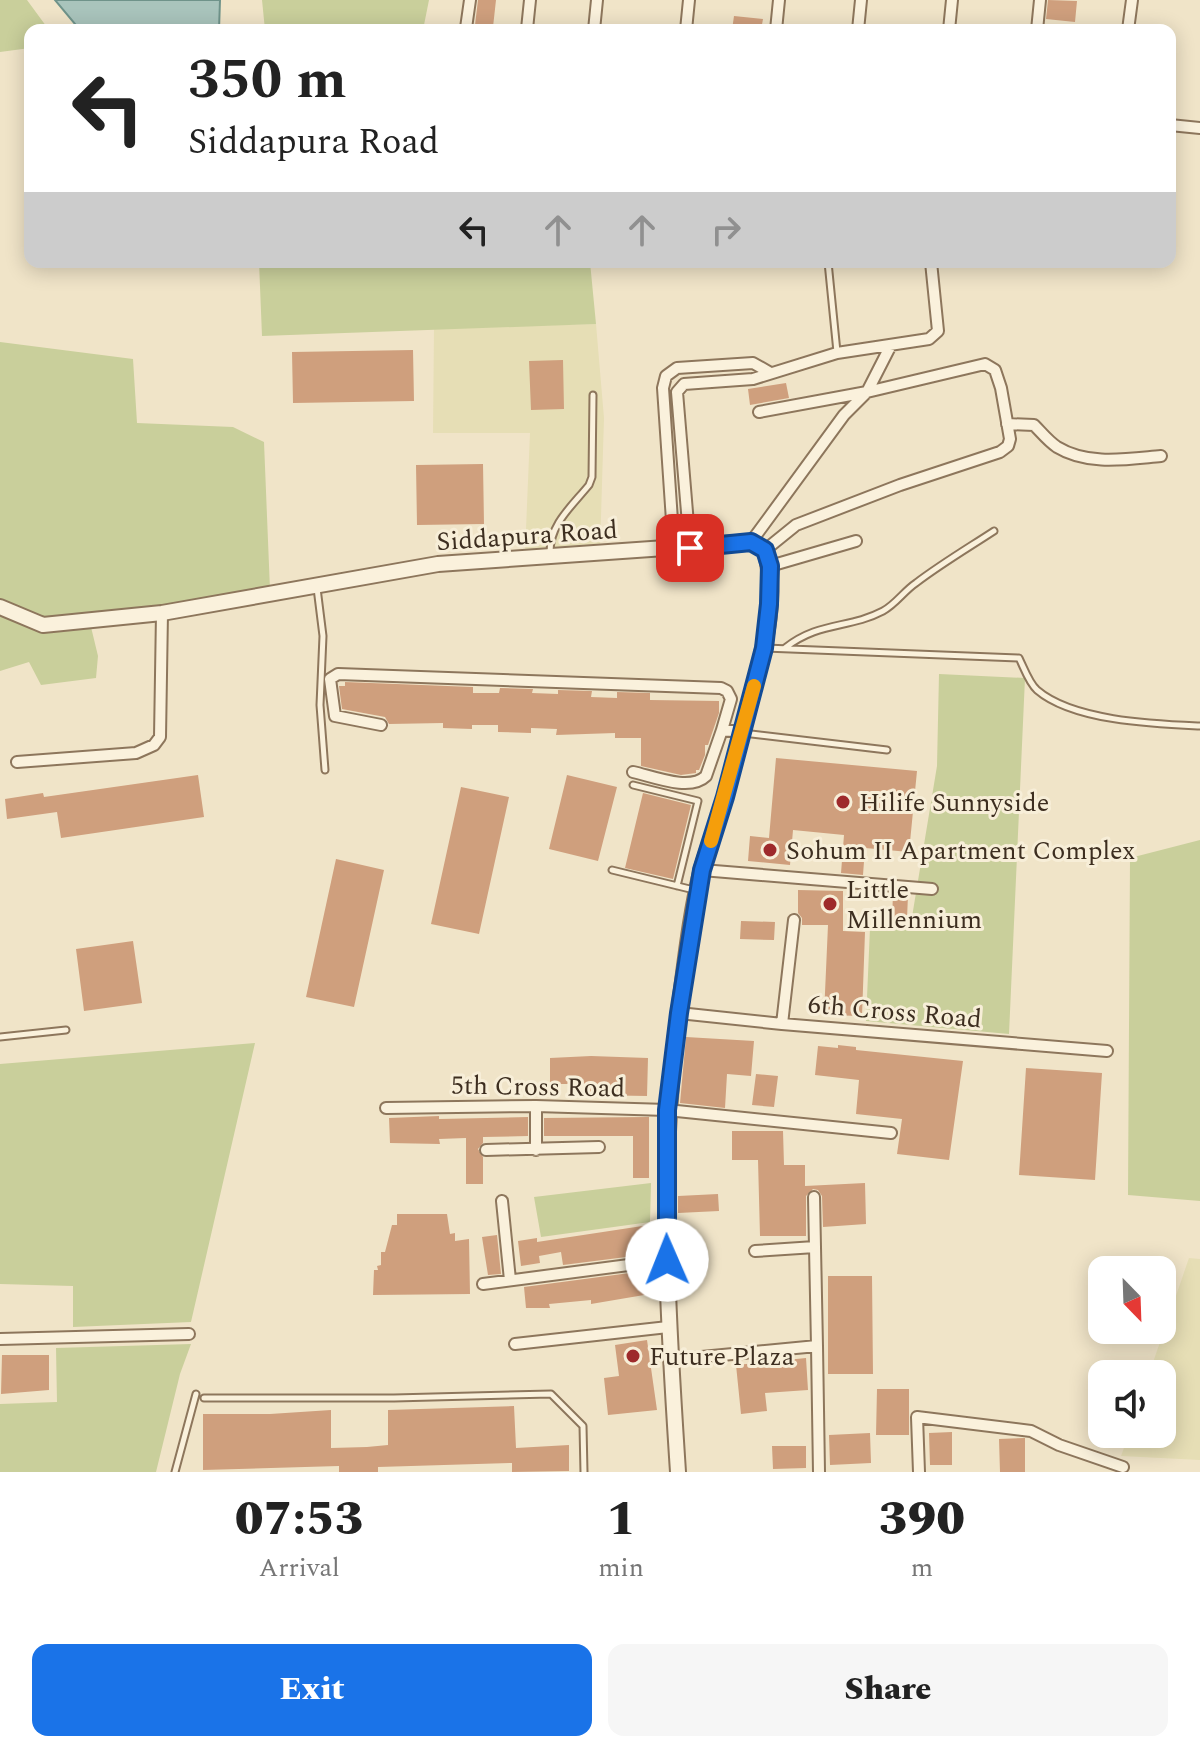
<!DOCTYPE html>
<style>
:root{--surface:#fff;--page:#f6f6f6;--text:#222;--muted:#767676;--accent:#1a73e8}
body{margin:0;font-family:Spectral,serif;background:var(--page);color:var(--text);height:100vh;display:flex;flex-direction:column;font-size:30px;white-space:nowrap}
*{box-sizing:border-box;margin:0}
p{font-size:26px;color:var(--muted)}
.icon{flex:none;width:44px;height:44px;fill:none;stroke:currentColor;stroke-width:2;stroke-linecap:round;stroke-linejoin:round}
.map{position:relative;height:1472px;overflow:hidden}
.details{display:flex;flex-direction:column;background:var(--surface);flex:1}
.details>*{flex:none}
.hud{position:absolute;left:24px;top:24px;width:1152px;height:244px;border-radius:16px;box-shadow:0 4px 20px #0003;background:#fff;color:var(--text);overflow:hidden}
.needle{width:52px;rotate:157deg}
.tools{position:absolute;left:1088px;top:1256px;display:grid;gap:16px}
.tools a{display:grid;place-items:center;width:88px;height:88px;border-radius:16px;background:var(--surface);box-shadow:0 4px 20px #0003;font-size:40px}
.pin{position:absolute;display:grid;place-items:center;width:68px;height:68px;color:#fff;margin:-34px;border-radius:16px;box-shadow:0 4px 12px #0006}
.me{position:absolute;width:88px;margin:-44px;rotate:359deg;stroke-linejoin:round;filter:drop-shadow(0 0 6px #0008)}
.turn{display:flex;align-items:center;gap:28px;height:168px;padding:0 32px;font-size:36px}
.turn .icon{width:104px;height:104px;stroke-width:2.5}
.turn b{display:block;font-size:56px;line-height:68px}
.lanes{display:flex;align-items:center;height:76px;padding:0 32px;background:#0003;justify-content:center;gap:40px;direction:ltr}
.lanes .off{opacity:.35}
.eta{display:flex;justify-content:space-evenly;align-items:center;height:136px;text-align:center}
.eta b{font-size:48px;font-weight:800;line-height:56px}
.button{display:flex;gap:16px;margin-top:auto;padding:16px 32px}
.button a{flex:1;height:92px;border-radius:16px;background:var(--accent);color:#fff;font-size:32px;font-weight:800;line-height:92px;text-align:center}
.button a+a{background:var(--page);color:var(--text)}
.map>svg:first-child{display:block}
.farmland{fill:#e6deb5}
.green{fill:#c9cf9b}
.water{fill:#a9c4bc;stroke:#6f938a;stroke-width:2}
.building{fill:#cf9f7d}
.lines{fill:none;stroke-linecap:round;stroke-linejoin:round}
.service-casing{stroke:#8d765c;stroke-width:9}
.minor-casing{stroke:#8d765c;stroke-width:14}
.tertiary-casing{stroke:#8d765c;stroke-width:18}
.service{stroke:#faf1dc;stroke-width:5}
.minor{stroke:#faf1dc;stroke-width:10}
.tertiary{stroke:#faf1dc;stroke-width:14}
.route-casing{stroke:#114b97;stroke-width:20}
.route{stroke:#1a73e8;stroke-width:14}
.slow{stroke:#f59e0b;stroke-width:14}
.poi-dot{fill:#9e2a2b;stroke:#f7eed8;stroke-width:3}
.labels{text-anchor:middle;stroke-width:6;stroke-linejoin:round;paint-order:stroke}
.street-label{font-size:26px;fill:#3d2e20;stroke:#f7eed8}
.poi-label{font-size:26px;fill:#3d2e20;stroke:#f7eed8;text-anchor:start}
</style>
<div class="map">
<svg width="1200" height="1472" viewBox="0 0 1200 1472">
<rect width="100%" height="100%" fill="#f0e4c8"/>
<path class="farmland" d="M 596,324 L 604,418 L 600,550 L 525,553 L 530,433 L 433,433 L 434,328 Z
M 1189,1258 L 1200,1259 L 1200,1460 L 1121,1456 L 1129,1434 L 1162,1434 L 1162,1374 L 1149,1374 Z"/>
<path class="green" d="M 0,0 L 27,0 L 49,30 L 30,30 L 30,48 L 0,52 Z
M 262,0 L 429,0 L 423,30 L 265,30 Z
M 259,262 L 590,262 L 596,324 L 262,336 Z
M 0,342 L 133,359 L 137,423 L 233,427 L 264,442 L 270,590 L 91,627 L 98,656 L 96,678 L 41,685 L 29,662 L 0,671 Z
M 939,674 L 1025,678 L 1009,1034 L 866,1021 L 870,928 L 911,923 L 937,766 Z
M 1200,840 L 1200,1201 L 1128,1195 L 1130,858 Z
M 255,1043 L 191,1322 L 73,1327 L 73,1286 L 0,1284 L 0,1064 Z
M 651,1183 L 650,1222 L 541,1237 L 534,1197 Z
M 191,1344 L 180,1374 L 156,1472 L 0,1472 L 0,1404 L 57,1402 L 56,1348 Z"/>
<path class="water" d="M 55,0 L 220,0 L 219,30 L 80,30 Z"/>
<path class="building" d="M 478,0 L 496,0 L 493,27 L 475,25 Z
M 1048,0 L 1077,1 L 1075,22 L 1046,19 Z
M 734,16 L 763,19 L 761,30 L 732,30 Z
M 413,350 L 414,401 L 293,403 L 292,352 Z
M 563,360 L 564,409 L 531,410 L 529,361 Z
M 786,383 L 789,398 L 750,405 L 748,389 Z
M 483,464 L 484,524 L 417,525 L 416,465 Z
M 345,682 L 473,687 L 473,693 L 499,693 L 500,688 L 533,689 L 532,693 L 558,694 L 558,690 L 592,691 L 591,697 L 617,698 L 617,692 L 650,693 L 650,700 L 719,701 L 719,713 L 708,745 L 705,745 L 705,755 L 699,770 L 696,770 L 696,773 L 681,775 L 641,766 L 641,738 L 615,738 L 615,733 L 556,735 L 557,729 L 531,728 L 531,733 L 498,732 L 498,725 L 472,725 L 472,729 L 443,728 L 443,723 L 389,724 L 385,717 L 342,709 L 339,686 L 345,686 Z
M 776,758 L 917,771 L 909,852 L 865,848 L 863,875 L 841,873 L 844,835 L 793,830 L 790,865 L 748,861 L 750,836 L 769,838 Z
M 198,775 L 204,817 L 61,838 L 57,812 L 7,819 L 5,799 L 43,793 L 44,797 Z
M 567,775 L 617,787 L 598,861 L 549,849 Z
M 461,787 L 509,797 L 479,934 L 431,924 Z
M 643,793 L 691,805 L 673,879 L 625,868 Z
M 336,859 L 384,870 L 354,1007 L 306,997 Z
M 798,890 L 843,891 L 843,931 L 865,932 L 862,1016 L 824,1015 L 828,925 L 802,925 L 802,918 L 798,913 Z
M 893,894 L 908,895 L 907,919 L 892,919 Z
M 741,921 L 775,922 L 774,940 L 740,939 Z
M 133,941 L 142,1003 L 84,1011 L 76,949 Z
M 686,1037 L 754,1041 L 751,1076 L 727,1074 L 725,1108 L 680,1103 Z
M 838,1045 L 856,1047 L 856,1050 L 963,1061 L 949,1160 L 897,1154 L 902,1119 L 856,1114 L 859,1080 L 815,1075 L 818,1046 L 838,1048 Z
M 591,1056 L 648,1058 L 647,1096 L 590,1095 L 590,1084 L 550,1084 L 550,1058 Z
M 1026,1068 L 1102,1073 L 1095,1180 L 1019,1175 Z
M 756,1074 L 778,1076 L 774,1107 L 752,1105 Z
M 439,1116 L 439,1119 L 528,1117 L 528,1136 L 483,1137 L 483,1143 L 478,1149 L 483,1157 L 483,1184 L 466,1184 L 466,1138 L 439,1139 L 440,1144 L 390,1143 L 389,1118 Z
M 649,1117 L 649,1178 L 633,1178 L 633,1136 L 544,1136 L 544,1118 Z
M 732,1131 L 783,1131 L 784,1165 L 805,1165 L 805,1186 L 865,1183 L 866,1224 L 823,1227 L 822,1196 L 818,1190 L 813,1189 L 806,1196 L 806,1236 L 760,1236 L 758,1160 L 732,1160 Z
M 718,1194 L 719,1211 L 678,1213 L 678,1196 Z
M 397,1214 L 447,1214 L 450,1234 L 455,1233 L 455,1241 L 469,1239 L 470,1294 L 373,1295 L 374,1270 L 378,1270 L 377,1266 L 381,1265 L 381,1252 L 385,1252 L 392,1225 L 397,1225 Z
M 649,1225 L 652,1252 L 642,1253 L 642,1255 L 563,1265 L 561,1252 L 539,1256 L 540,1263 L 521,1266 L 518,1241 L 537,1238 L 537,1242 Z
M 497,1235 L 501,1274 L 488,1275 L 482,1237 Z
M 645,1271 L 650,1294 L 591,1304 L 591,1300 L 549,1304 L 550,1308 L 526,1308 L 524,1287 Z
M 828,1276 L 872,1276 L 873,1374 L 828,1374 Z
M 647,1340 L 657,1410 L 608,1415 L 604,1378 L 619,1376 L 615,1345 Z
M 2,1355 L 49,1355 L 49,1390 L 1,1394 Z
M 806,1358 L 808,1390 L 765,1393 L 767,1411 L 741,1414 L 736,1365 Z
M 877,1389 L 909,1389 L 909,1435 L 876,1435 Z
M 514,1406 L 516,1448 L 569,1445 L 569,1471 L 512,1472 L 512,1463 L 378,1467 L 378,1472 L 339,1472 L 339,1466 L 203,1470 L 203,1414 L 270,1414 L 331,1410 L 331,1448 L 367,1447 L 388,1445 L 388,1410 Z
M 952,1432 L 952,1465 L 930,1465 L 929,1433 Z
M 870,1433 L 871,1463 L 830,1465 L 829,1435 Z
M 1025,1438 L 1025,1472 L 1000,1472 L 999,1439 Z
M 772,1446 L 806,1446 L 806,1468 L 773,1469 Z"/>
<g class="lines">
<defs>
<path id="service" d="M 828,262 L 837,352
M 550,552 C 550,524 572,506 589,485 L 592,477 L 593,395
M 317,588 L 323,636 L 320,705 L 325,770
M 765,648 L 1019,658 C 1024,668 1029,683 1037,690 C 1073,721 1154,724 1200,726
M 785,648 C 819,621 849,629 883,611 C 896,604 904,591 916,583 C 941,564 968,548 994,531
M 743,733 L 887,750
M 633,785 L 698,801 L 677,886
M 612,870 L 694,890
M 0,1037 L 66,1030
M 204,1398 L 394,1398 L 551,1394 L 583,1426 L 584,1472
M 175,1472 L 196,1394"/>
<path id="minor" d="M 466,28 L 470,0
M 527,29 L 530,0
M 594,30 L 597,0
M 686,30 L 689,0
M 776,30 L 779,0
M 858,30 L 861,0
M 949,30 L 952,0
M 1037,30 L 1040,0
M 1128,30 L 1132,0
M 1170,125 L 1200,128
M 759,412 L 867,392 L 985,364 L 995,370 L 1001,388 L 1010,439 L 1008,446 L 1000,452 L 900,485 L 796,525 L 765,550
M 1007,424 L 1034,425 C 1041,432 1048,441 1057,447 C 1088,466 1127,459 1161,456
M 751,542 L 844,415 L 867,392 L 891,345
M 690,548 L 677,392 L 684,384 L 753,379 L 837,353 L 929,339 L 938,331 L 931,262
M 674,550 L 663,388 L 666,376 L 677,368 L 753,363 L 769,372
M 770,566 L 856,541
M 381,725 L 335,716 L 330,679 L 338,674 L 721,688 L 727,691 L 731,699 L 722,730 L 742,732
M 17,762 L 136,753 L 154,745 L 160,737 L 162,613
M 633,772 C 652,776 690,792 706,776 L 722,730
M 702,870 L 932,889
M 679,1013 L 782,1024 L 1107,1051
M 782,1024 L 794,920
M 386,1108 L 536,1106 L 667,1110 L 891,1133
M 486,1150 L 599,1147
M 536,1150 L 536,1106
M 502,1201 L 510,1280
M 755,1251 L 815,1247
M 483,1284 L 667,1260
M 0,1339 L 189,1334
M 515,1344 L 668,1327
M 817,1346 L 819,1472
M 670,1360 L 817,1346 L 814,1197
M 919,1472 L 917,1417 L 1031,1431 L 1059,1445 L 1123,1467"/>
<path id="tertiary" d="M 0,607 L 43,625 L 162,613 L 438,564 L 751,542 L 765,550 C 779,598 763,651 751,699 C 742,732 734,766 724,799 C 718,822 709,845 702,868 C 691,911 685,967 679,1012 C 657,1165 668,1318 678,1472"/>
</defs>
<use href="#service" class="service-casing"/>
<use href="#minor" class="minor-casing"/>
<use href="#tertiary" class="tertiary-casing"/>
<use href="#service" class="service"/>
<use href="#minor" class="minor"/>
<use href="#tertiary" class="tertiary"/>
</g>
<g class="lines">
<defs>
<path id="route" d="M 667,1260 L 667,1110 L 679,1013 L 702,870 L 725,797 L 764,648 L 769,604 L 770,566 L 765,550 L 751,542 L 690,548"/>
</defs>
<use href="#route" class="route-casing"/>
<use href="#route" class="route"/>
<path class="slow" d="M 711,841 L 754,686"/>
</g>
<g class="poi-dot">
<circle cx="843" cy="802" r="8"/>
<circle cx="770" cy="850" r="8"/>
<circle cx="830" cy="904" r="8"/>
<circle cx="633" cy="1356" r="8"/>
</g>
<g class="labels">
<g class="street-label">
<text transform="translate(527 535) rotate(-4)" y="9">Siddapura Road</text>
<text transform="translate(895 1011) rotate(5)" y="9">6th Cross Road</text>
<text transform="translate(538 1086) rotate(1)" y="9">5th Cross Road</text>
</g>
<g class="poi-label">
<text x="859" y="811">Hilife Sunnyside</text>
<text x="786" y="859">Sohum II Apartment Complex</text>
<text x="846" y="898">Little<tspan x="846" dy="30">Millennium</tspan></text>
<text x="649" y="1365">Future Plaza</text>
</g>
</g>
</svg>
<div class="tools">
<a><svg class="needle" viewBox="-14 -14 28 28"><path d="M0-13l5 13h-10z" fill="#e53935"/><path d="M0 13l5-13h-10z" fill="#767676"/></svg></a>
<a><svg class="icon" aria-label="sound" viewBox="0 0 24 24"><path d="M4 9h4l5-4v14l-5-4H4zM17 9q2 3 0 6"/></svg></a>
</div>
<div class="pin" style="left:690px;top:548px;background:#d93025"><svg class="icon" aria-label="arrive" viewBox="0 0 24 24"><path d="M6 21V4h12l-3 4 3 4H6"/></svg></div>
<svg class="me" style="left:667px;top:1260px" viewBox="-20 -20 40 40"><circle r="19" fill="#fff"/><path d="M0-13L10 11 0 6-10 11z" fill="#1a73e8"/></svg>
<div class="hud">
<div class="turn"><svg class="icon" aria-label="left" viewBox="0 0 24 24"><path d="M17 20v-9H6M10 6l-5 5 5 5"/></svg><div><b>350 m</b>Siddapura Road</div></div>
<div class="lanes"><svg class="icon" aria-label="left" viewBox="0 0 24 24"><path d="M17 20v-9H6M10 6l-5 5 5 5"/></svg><svg class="icon off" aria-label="ahead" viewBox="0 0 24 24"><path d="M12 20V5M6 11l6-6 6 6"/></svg><svg class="icon off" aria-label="ahead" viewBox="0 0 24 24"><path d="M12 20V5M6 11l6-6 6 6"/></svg><svg class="icon off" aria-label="right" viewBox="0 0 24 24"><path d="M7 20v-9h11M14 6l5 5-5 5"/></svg></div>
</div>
</div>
<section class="details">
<div class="eta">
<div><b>07:53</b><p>Arrival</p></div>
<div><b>1</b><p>min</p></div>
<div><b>390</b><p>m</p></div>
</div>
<div class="button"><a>Exit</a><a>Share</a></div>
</section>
